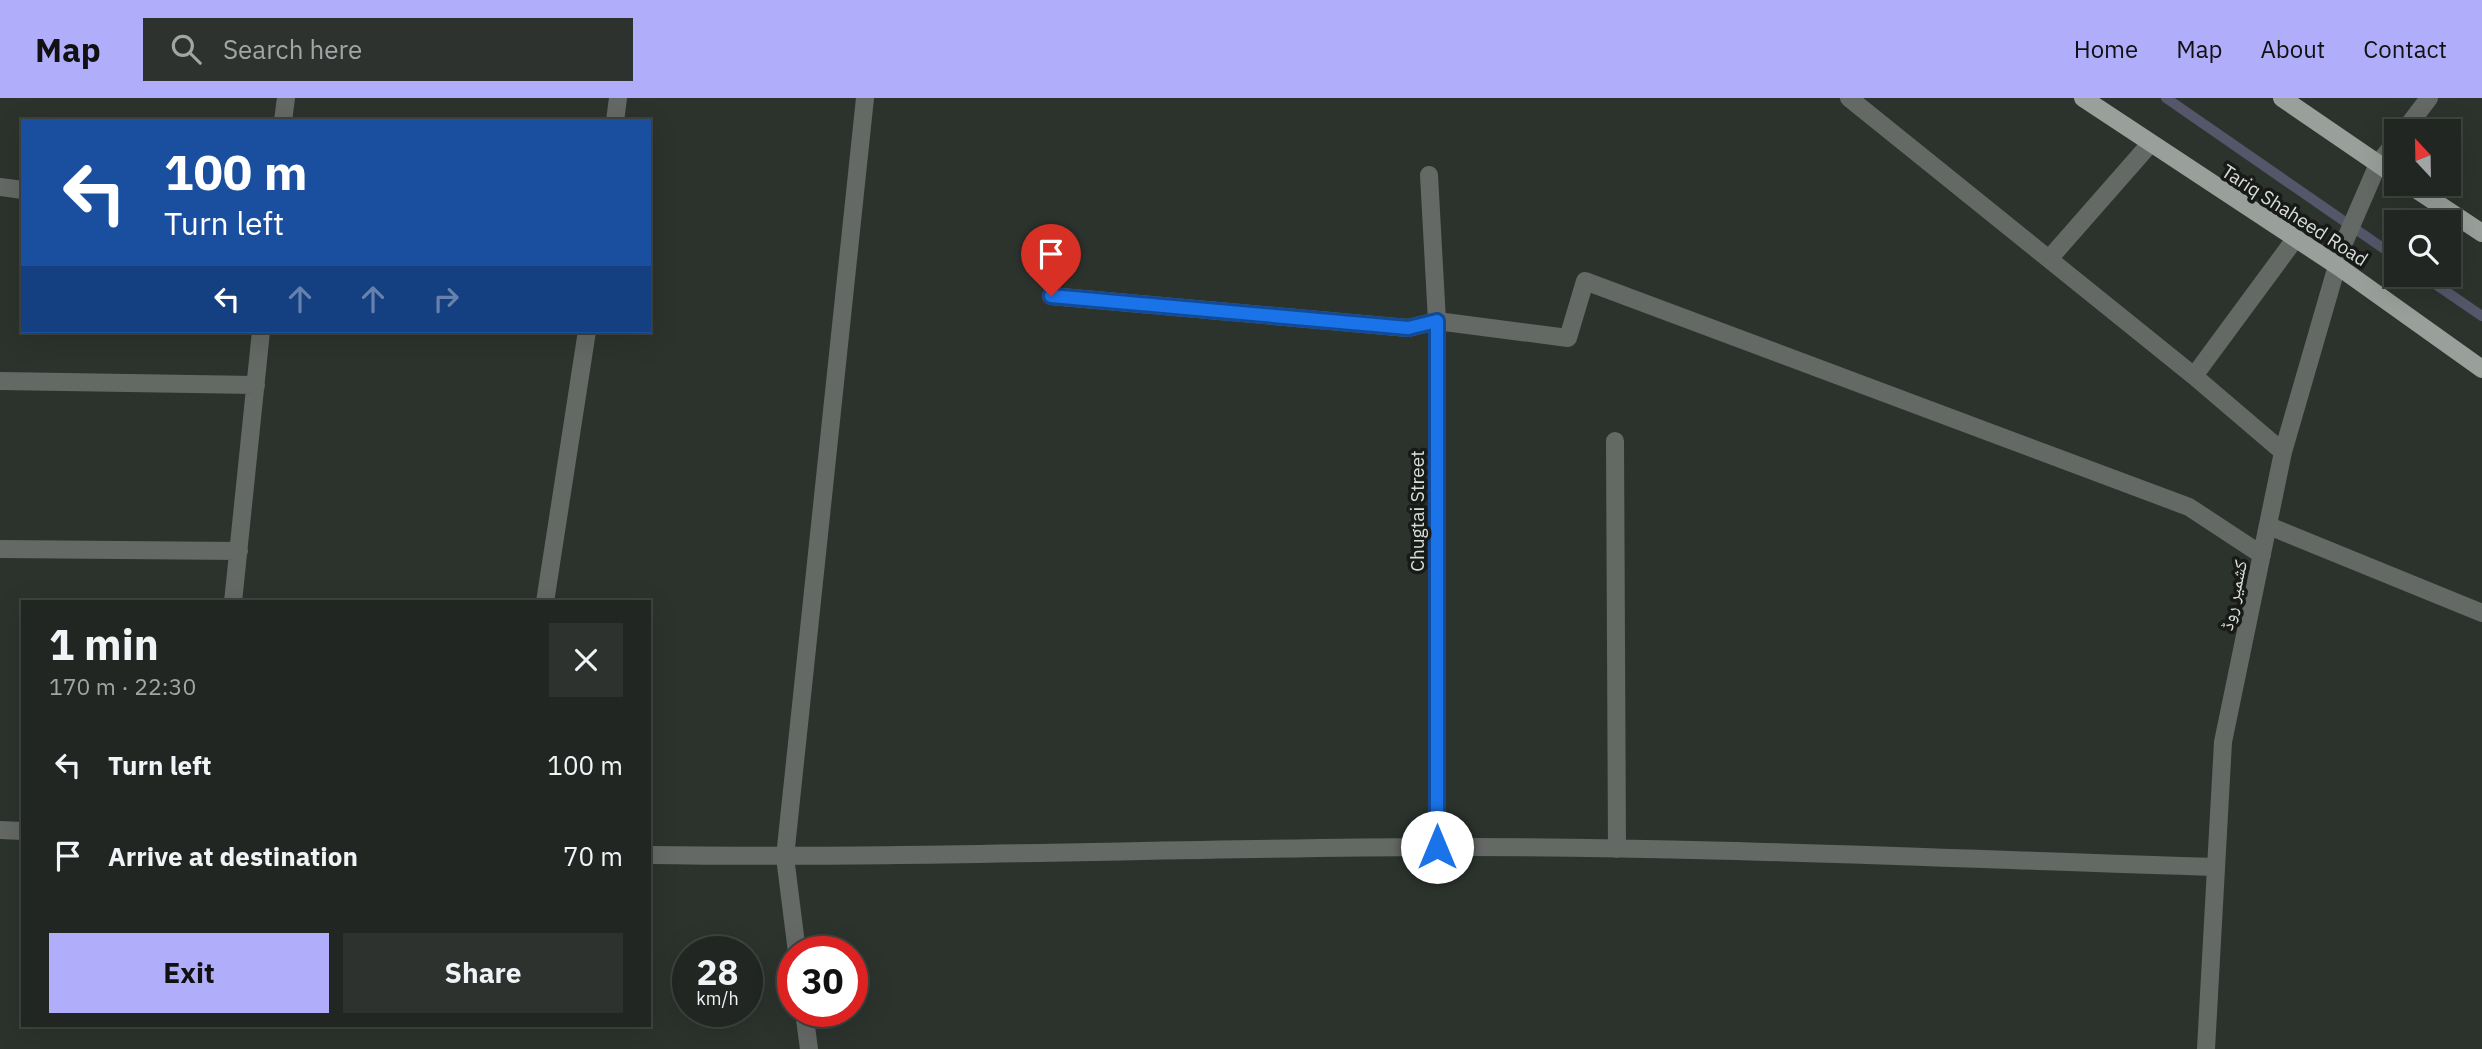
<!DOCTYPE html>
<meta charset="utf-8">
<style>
:root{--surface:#212622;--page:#2d322f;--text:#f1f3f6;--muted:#a2a5a5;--line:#3e4340;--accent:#b0adfa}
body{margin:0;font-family:"IBM Plex Sans","Noto Naskh Arabic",sans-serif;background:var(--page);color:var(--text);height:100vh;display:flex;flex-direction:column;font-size:26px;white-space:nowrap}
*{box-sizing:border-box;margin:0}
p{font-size:23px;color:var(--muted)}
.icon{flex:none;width:38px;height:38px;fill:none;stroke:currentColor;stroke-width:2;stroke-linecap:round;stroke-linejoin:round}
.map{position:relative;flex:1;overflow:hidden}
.side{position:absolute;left:21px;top:502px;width:630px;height:427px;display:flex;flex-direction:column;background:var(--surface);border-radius:0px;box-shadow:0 7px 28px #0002,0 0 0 2px var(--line)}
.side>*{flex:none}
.guide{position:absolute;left:21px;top:21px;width:630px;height:214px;border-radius:0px;box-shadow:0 7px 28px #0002,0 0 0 2px var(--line);background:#1a4fa0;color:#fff;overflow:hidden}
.needle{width:46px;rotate:338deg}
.tools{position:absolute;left:2384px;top:21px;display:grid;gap:14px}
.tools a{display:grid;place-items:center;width:77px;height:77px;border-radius:0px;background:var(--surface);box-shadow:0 7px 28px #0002,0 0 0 2px var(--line);font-size:35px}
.speed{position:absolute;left:672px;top:838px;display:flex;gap:14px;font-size:35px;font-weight:700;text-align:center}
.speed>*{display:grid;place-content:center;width:91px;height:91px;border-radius:50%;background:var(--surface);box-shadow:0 7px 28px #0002,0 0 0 2px var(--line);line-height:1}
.speed small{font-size:18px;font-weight:400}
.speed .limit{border:10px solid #d22;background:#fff;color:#111}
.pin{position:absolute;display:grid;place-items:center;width:60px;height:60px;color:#fff;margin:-72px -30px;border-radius:50% 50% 50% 0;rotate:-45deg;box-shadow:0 0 7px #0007}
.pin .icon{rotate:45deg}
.me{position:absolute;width:77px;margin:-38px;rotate:0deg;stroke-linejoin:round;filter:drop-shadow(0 0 5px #0008)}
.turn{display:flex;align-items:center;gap:24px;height:147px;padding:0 28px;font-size:32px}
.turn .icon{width:91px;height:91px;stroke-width:2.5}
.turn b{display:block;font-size:49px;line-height:60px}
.lanes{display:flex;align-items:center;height:66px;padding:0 28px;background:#0003;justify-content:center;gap:35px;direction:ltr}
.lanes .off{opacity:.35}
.round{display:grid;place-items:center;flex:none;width:74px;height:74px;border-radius:0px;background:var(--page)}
.summary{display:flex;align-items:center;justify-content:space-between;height:119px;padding:0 28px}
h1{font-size:42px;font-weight:700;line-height:52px}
.action{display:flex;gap:14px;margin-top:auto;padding:14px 28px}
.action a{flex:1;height:80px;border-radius:0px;background:var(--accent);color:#111;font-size:28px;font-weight:700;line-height:80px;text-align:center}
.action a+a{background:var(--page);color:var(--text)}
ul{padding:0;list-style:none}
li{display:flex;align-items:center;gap:21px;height:91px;padding:0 28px}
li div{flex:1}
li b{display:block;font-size:26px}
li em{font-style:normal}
header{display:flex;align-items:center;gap:42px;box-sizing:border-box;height:98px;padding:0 35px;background:var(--accent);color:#111}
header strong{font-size:33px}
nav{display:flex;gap:38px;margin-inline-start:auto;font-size:24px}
.search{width:490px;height:63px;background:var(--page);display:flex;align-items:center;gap:18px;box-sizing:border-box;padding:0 24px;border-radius:0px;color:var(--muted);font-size:26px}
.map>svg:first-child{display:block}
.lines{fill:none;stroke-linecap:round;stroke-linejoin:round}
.stream{stroke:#56566a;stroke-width:10}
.minor{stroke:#656966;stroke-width:18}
.major{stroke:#999f9a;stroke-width:18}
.route-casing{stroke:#114b97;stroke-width:18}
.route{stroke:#1a73e8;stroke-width:12}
.labels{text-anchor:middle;stroke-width:7;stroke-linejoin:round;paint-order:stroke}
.street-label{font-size:19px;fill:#dadedb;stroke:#171a17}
</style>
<header>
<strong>Map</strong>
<div class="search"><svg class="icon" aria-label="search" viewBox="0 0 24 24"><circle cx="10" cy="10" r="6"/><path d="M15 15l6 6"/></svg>Search here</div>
<nav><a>Home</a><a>Map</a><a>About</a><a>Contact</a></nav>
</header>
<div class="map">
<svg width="2482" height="951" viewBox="0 0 2482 951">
<rect width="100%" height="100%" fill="#2c332d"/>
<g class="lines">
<path class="stream" d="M 2166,0 L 2396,159
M 2422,177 L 2482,218"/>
<path class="minor" d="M 1849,0 L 2194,278
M 283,23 L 286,0
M 615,23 L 618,0
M 2404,33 L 2429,0
M 1429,77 L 1437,223 L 1437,749
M 0,89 L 23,92
M 2049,161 L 2149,47
M 1051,198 L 1408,230 L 1437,223 L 1568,240 L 1585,183 L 2189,409 L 2262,457
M 0,283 L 256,287
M 1615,343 L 1617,751
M 2283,354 L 2194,278 L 2295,141
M 2269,428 L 2482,515
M 0,451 L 239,453
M 233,504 L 261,233
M 545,504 L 587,233
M 0,732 L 23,733
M 649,757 C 912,761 1174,750 1436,749 C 1696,748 1956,761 2216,769
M 797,854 L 785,759 L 865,0
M 804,914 L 809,951
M 2206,951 L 2223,644 L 2283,354 L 2343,147 L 2378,66 L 2396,43"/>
<path class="major" d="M 2083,0 L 2339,169 L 2482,271
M 2282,0 L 2396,78
M 2408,86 L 2482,135"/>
</g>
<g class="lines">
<defs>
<path id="route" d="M 1051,198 L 1408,230 L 1437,223 L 1437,749"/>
</defs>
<use href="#route" class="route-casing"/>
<use href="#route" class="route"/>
</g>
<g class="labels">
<g class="street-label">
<text transform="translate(2295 117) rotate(33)" y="7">Tariq Shaheed Road</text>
<text transform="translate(1417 413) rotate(-90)" y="7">Chugtai Street</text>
<text transform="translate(2233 497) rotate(-78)" y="7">کشمیر روڈ</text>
</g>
</g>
</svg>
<div class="tools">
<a><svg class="needle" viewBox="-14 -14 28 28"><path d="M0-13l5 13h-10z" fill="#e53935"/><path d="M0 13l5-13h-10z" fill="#a2a5a5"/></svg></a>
<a><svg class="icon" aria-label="search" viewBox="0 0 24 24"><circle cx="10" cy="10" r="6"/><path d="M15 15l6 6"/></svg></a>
</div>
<div class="speed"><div>28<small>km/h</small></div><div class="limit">30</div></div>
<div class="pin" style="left:1051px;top:198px;background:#d93025"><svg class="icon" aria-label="arrive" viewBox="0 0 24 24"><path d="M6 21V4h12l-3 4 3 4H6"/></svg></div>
<svg class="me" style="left:1437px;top:749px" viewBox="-20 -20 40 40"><circle r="19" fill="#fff"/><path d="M0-13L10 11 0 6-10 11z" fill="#1a73e8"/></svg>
<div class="guide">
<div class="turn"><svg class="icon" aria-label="left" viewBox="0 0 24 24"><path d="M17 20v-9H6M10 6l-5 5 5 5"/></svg><div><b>100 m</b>Turn left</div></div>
<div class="lanes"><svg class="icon" aria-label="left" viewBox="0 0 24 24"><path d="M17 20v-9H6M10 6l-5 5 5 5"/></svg><svg class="icon off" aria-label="ahead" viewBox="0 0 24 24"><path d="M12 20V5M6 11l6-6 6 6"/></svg><svg class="icon off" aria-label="ahead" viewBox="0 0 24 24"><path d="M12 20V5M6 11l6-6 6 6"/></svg><svg class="icon off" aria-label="right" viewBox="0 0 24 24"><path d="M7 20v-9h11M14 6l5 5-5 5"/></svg></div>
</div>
<section class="side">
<div class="summary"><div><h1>1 min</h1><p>170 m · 22:30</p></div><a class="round"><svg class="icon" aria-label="close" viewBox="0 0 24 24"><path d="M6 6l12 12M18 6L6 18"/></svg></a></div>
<ul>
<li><svg class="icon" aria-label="left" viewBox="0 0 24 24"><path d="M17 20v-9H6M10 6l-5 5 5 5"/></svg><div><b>Turn left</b></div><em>100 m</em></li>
<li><svg class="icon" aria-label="arrive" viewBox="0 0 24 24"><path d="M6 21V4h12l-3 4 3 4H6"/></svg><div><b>Arrive at destination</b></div><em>70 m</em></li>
</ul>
<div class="action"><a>Exit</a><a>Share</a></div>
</section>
</div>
